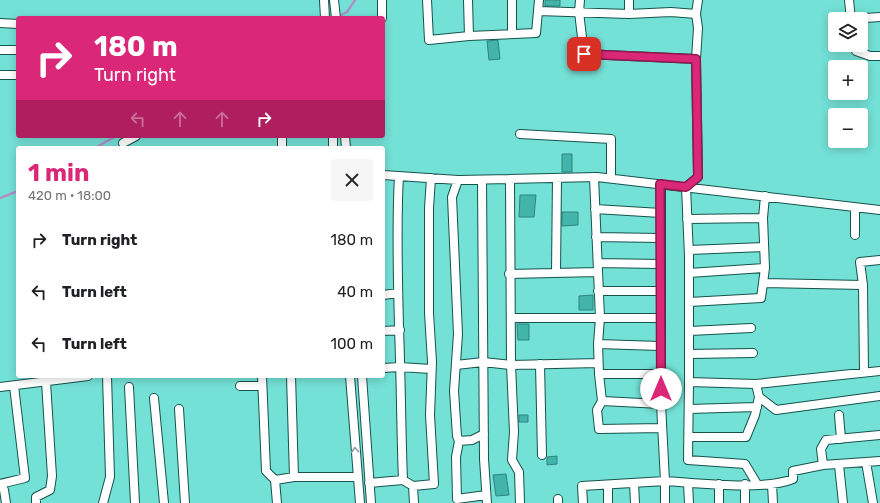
<!DOCTYPE html>
<meta charset="utf-8">
<style>
:root{--surface:#fff;--page:#f6f6f6;--text:#202124;--muted:#757577;--accent:#db2777}
body{margin:0;font-family:Rubik,sans-serif;background:var(--page);color:var(--text);height:100vh;display:flex;flex-direction:column;font-size:15px;white-space:nowrap}
*{box-sizing:border-box;margin:0}
p{font-size:13px;color:var(--muted)}
.icon{flex:none;width:22px;height:22px;fill:none;stroke:currentColor;stroke-width:2;stroke-linecap:round;stroke-linejoin:round}
.map{position:relative;flex:1;overflow:hidden}
.panel{position:absolute;left:16px;top:146px;width:369px;height:232px;display:flex;flex-direction:column;background:var(--surface);border-radius:4px;box-shadow:0 2px 10px #0003}
.panel>*{flex:none}
.hud{position:absolute;left:16px;top:16px;width:369px;height:122px;border-radius:4px;box-shadow:0 2px 10px #0003;background:#db2777;color:#fff;overflow:hidden}
.tools{position:absolute;left:828px;top:12px;display:grid;gap:8px}
.tools a{display:grid;place-items:center;width:40px;height:40px;border-radius:4px;background:var(--surface);box-shadow:0 2px 10px #0003;font-size:20px}
.pin{position:absolute;display:grid;place-items:center;width:34px;height:34px;color:#fff;margin:-17px;border-radius:8px;box-shadow:0 2px 6px #0006}
.me{position:absolute;width:44px;margin:-22px;rotate:0deg;stroke-linejoin:round;filter:drop-shadow(0 0 3px #0008)}
.turn{display:flex;align-items:center;gap:14px;height:84px;padding:0 12px;font-size:18px}
.turn .icon{width:52px;height:52px;stroke-width:2.5}
.turn b{display:block;font-size:28px;line-height:34px}
.lanes{display:flex;align-items:center;height:38px;padding:0 12px;background:#0003;justify-content:center;gap:20px;direction:ltr}
.lanes .off{opacity:.35}
.round{display:grid;place-items:center;flex:none;width:42px;height:42px;border-radius:4px;background:var(--page)}
.summary{display:flex;align-items:center;justify-content:space-between;height:68px;padding:0 12px}
h1{font-size:24px;font-weight:700;line-height:30px;color:var(--accent)}
ul{padding:0;list-style:none}
li{display:flex;align-items:center;gap:12px;height:52px;padding:0 12px}
li div{flex:1}
li b{display:block;font-size:15px}
li em{font-style:normal}
.map>svg:first-child{display:block}
.lines{fill:none;stroke-linecap:round;stroke-linejoin:round}
.stream{stroke:#ac92c7;stroke-width:2.5}
.building{fill:#42b4aa;stroke:#2d847c}
.street-casing{stroke:#15534d;stroke-width:10}
.street{stroke:#fff;stroke-width:8}
.oneway{stroke:#8fa09e}
.route-casing{stroke:#8e194d;stroke-width:10}
.route{stroke:#db2777;stroke-width:7}
</style>
<div class="map">
<svg width="880" height="503" viewBox="0 0 880 503">
<rect width="100%" height="100%" fill="#74e1d6"/>
<g class="lines">
<path class="stream" d="M 337,17 L 347,12 L 355,0
M 95,148 L 116,136
M 0,198 L 18,191"/>
</g>
<path class="building" d="M 545,0 L 560,0 L 560,6 L 545,6 Z
M 498,40 L 500,59 L 489,60 L 487,41 Z
M 562,154 L 572,154 L 572,172 L 562,172 Z
M 520,195 L 536,195 L 534,217 L 519,217 Z
M 562,212 L 578,212 L 578,225 L 562,226 Z
M 593,295 L 593,310 L 579,310 L 579,296 Z
M 517,324 L 529,324 L 529,340 L 518,340 Z
M 519,415 L 528,415 L 528,422 L 519,422 Z
M 557,456 L 557,464 L 547,465 L 547,457 Z
M 506,474 L 509,495 L 496,496 L 493,475 Z"/>
<g class="lines">
<defs>
<path id="street" d="M 324,0 L 325,18
M 334,0 L 336,18
M 382,0 L 382,18
M 427,0 L 429,40 L 469,36 L 536,33 L 539,0
M 468,0 L 469,36
M 512,0 L 512,34
M 580,0 L 579,12 L 584,54 L 696,59
M 629,0 L 629,14
M 698,0 L 696,14 L 698,28 L 696,59 L 698,177 L 686,187 L 689,256 L 689,382 L 756,384
M 849,0 L 851,19
M 538,11 L 629,14 L 671,12 L 696,14
M 851,19 L 880,17
M 0,23 L 18,24
M 855,45 L 856,51 L 870,56 L 880,56
M 0,50 L 18,50
M 0,75 L 18,75
M 520,134 L 611,139 L 611,178
M 333,136 L 333,148
M 345,136 L 346,148
M 123,143 L 136,136
M 282,148 L 282,136
M 383,175 L 458,180 L 597,177 L 880,210
M 399,176 C 396,227 398,278 399,328 C 401,379 401,430 403,480
M 594,177 L 600,318 L 598,344 L 599,374 L 602,401 L 661,404
M 510,179 L 511,365 L 514,432 L 512,460 L 519,472 L 520,503
M 458,180 L 452,197 L 458,334 L 454,391 L 457,436 L 459,441 L 472,440 L 484,434
M 482,180 L 484,459 L 487,503
M 661,184 L 661,404 L 665,481 C 699,483 762,491 793,479 L 793,471 L 823,465
M 595,209 L 661,213
M 763,218 L 765,196
M 687,219 L 763,218 L 765,268 L 761,298 L 689,302
M 855,235 L 855,208
M 596,237 L 660,238
M 689,250 L 764,247
M 598,263 L 660,264
M 556,273 L 557,178
M 689,273 L 765,268
M 509,274 L 598,272
M 764,283 L 863,285
M 598,291 L 660,291
M 383,295 L 398,293
M 511,318 L 660,318
M 383,331 L 400,330
M 690,331 L 751,328
M 598,344 L 660,346
M 689,354 L 753,353
M 540,364 L 542,455
M 456,365 L 483,362 L 511,365 L 598,363
M 383,368 L 400,367 L 431,369
M 880,371 L 756,384 L 759,397 L 776,410 L 880,396
M 864,372 L 863,285 L 860,262 L 880,260
M 599,374 L 660,374
M 262,376 L 266,471 L 275,480 L 277,503
M 291,376 L 294,477
M 350,376 L 360,503
M 362,376 L 371,503
M 689,382 L 688,460 L 745,464 L 757,484
M 240,386 L 262,386
M 0,387 L 88,376
M 129,387 L 135,503
M 154,398 L 164,503
M 602,401 L 597,410 L 599,429 L 662,428
M 179,409 L 185,503
M 689,409 L 757,407
M 839,415 L 841,439
M 880,435 L 826,440 L 821,449 L 823,465 L 880,461
M 689,437 L 746,437 L 755,415 L 759,397
M 459,441 L 456,457 L 457,499 L 486,495
M 866,462 L 873,503
M 839,465 L 843,503
M 275,480 L 294,477 L 357,477
M 369,483 L 403,480 L 413,486 L 434,484 L 430,415 L 432,362 L 429,313 L 429,208 L 431,178
M 634,483 L 635,503
M 688,483 L 689,503
M 0,484 L 25,478 L 14,386
M 0,484 L 4,490 L 6,503
M 719,484 L 719,503
M 745,484 L 745,503
M 772,484 L 773,503
M 608,485 L 608,503
M 413,486 L 414,503
M 558,499 L 558,503
M 36,503 L 36,497 L 50,490 L 52,476 L 46,382
M 103,503 L 110,477 L 107,376
M 583,503 L 582,486 L 665,481 L 665,503"/>
</defs>
<use href="#street" class="street-casing"/>
<use href="#street" class="street"/>
</g>
<defs><path id="oneway-chevron" d="M-2-3.5L2.5 0L-2 3.5" fill="none" stroke-width="1.6" stroke-linecap="round" stroke-linejoin="round"/></defs>
<use class="oneway" href="#oneway-chevron" transform="translate(355 450) rotate(-94)"/>
<g class="lines">
<defs>
<path id="route" d="M 584,54 L 696,59 L 698,177 L 686,187 L 660,184 L 661,389"/>
</defs>
<use href="#route" class="route-casing"/>
<use href="#route" class="route"/>
</g>
</svg>
<div class="tools">
<a><svg class="icon" aria-label="layers" viewBox="0 0 24 24"><path d="M12 4l9 5-9 5-9-5zM3 14l9 5 9-5"/></svg></a>
<a>+</a>
<a>−</a>
</div>
<div class="pin" style="left:584px;top:54px;background:#d93025"><svg class="icon" aria-label="arrive" viewBox="0 0 24 24"><path d="M6 21V4h12l-3 4 3 4H6"/></svg></div>
<svg class="me" style="left:661px;top:389px" viewBox="-20 -20 40 40"><circle r="19" fill="#fff"/><path d="M0-13L10 11 0 6-10 11z" fill="#db2777"/></svg>
<div class="hud">
<div class="turn"><svg class="icon" aria-label="right" viewBox="0 0 24 24"><path d="M7 20v-9h11M14 6l5 5-5 5"/></svg><div><b>180 m</b>Turn right</div></div>
<div class="lanes"><svg class="icon off" aria-label="left" viewBox="0 0 24 24"><path d="M17 20v-9H6M10 6l-5 5 5 5"/></svg><svg class="icon off" aria-label="ahead" viewBox="0 0 24 24"><path d="M12 20V5M6 11l6-6 6 6"/></svg><svg class="icon off" aria-label="ahead" viewBox="0 0 24 24"><path d="M12 20V5M6 11l6-6 6 6"/></svg><svg class="icon" aria-label="right" viewBox="0 0 24 24"><path d="M7 20v-9h11M14 6l5 5-5 5"/></svg></div>
</div>
<section class="panel">
<div class="summary"><div><h1>1 min</h1><p>420 m · 18:00</p></div><a class="round"><svg class="icon" aria-label="close" viewBox="0 0 24 24"><path d="M6 6l12 12M18 6L6 18"/></svg></a></div>
<ul>
<li><svg class="icon" aria-label="right" viewBox="0 0 24 24"><path d="M7 20v-9h11M14 6l5 5-5 5"/></svg><div><b>Turn right</b></div><em>180 m</em></li>
<li><svg class="icon" aria-label="left" viewBox="0 0 24 24"><path d="M17 20v-9H6M10 6l-5 5 5 5"/></svg><div><b>Turn left</b></div><em>40 m</em></li>
<li><svg class="icon" aria-label="left" viewBox="0 0 24 24"><path d="M17 20v-9H6M10 6l-5 5 5 5"/></svg><div><b>Turn left</b></div><em>100 m</em></li>
</ul>
</section>
</div>
